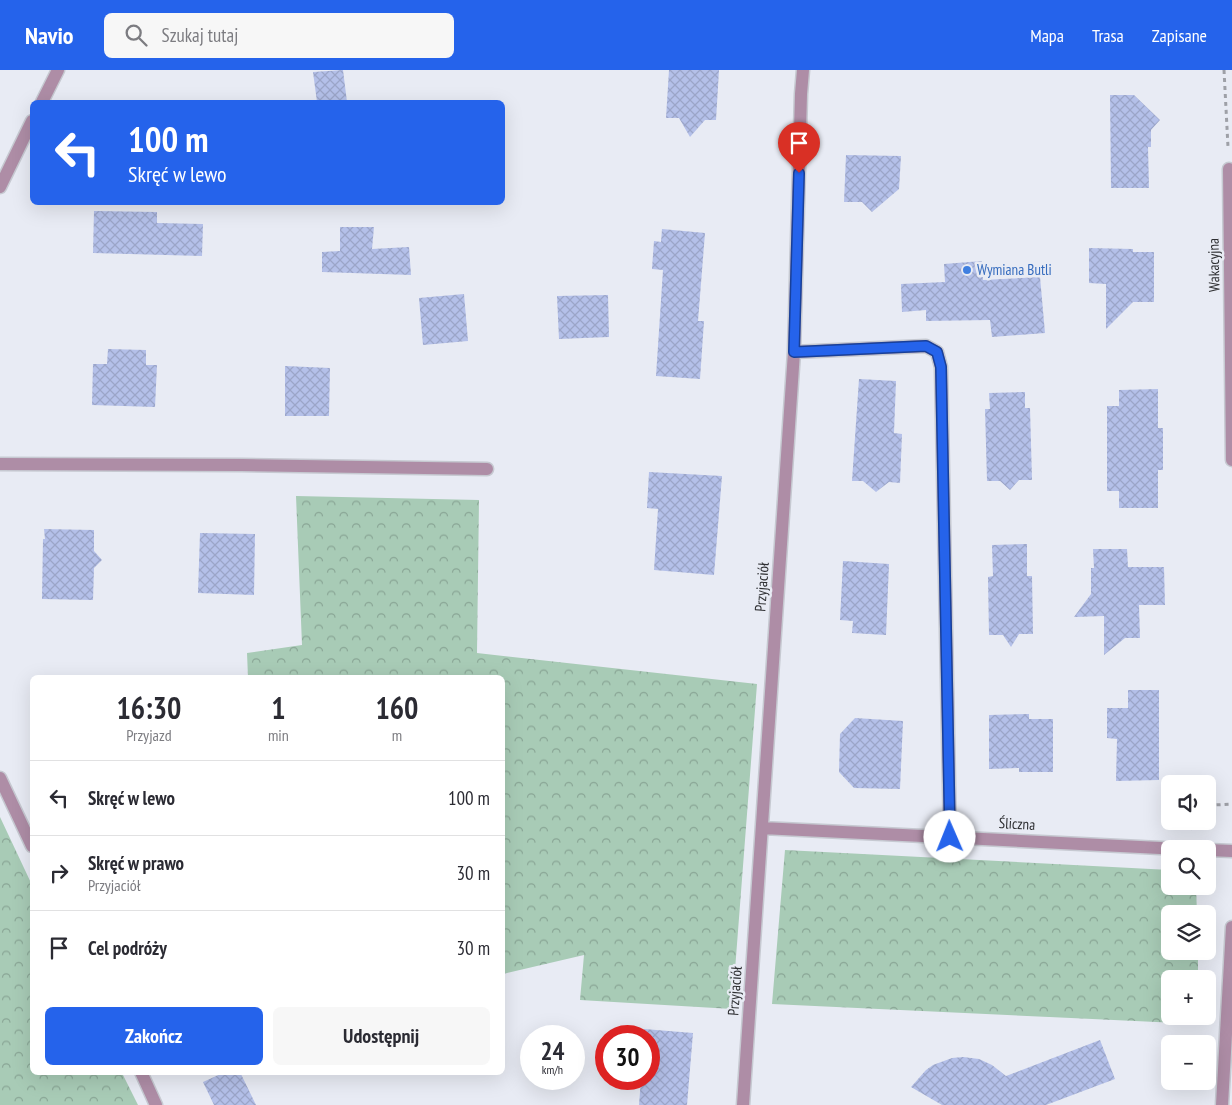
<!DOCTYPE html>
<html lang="pl">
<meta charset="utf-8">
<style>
:root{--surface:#fff;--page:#f7f7f7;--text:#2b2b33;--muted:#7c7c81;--line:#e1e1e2;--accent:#2563eb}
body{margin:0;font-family:"PT Sans Narrow",sans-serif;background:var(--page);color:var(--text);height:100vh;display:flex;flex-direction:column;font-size:19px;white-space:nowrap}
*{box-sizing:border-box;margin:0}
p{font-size:16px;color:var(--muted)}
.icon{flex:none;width:28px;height:28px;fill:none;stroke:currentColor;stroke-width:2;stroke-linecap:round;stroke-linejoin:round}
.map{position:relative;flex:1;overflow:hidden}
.drawer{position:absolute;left:30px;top:605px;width:475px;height:400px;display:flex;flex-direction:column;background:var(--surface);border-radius:8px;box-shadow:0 5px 20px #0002}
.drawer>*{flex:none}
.guide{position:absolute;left:30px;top:30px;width:475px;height:105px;border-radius:8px;box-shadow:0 5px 20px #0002;background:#2563eb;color:#fff;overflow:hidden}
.buttons{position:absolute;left:1161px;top:705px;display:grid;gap:10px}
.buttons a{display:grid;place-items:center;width:55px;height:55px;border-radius:8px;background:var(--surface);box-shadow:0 5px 20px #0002;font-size:25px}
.speed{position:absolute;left:520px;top:955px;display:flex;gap:10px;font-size:25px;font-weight:700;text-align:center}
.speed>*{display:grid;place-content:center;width:65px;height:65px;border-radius:50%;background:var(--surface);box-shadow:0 5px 20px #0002;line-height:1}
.speed small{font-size:12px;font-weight:400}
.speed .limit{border:8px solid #d22;background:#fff;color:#111}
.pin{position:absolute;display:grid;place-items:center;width:42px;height:42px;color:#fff;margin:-51px -21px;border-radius:50% 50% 50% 0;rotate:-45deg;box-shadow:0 0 5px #0007}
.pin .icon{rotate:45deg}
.me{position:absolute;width:55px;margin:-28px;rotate:359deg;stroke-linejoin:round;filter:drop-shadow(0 0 4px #0008)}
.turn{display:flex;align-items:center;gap:18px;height:105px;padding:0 15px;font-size:22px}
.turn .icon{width:65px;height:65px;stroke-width:2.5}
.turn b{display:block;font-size:35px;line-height:42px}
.eta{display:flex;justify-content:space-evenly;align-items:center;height:85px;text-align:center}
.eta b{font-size:30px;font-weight:800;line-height:35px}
.action{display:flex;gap:10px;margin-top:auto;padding:10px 15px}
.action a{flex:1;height:58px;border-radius:8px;background:var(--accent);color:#fff;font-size:20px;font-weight:800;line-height:58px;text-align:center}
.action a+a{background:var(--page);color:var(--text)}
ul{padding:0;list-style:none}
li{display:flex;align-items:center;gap:15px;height:75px;padding:0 15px;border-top:1px solid var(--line)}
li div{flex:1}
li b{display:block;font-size:19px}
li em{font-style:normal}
header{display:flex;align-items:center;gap:30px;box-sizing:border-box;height:70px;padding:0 25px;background:var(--accent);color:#fff}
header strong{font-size:24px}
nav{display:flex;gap:28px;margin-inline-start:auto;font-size:18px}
.search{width:350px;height:45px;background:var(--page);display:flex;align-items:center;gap:12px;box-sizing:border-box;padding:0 18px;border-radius:8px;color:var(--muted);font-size:19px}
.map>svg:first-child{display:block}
.forest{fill:url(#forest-crowns)}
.building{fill:url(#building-cross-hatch)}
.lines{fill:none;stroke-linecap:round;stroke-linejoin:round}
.street-casing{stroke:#c6c9d1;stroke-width:15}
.path{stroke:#9ea0a7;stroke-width:3;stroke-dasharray:4 4;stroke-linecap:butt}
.street{stroke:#ae8da6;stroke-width:12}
.route-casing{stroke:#184099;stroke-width:12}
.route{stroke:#2563eb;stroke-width:9}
.shop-dot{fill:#3f7fe0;stroke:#e8ebf4;stroke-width:2}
.labels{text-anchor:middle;stroke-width:5;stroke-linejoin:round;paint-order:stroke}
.street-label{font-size:15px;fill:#2d2e31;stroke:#e8ebf4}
.shop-label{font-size:15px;fill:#366cbe;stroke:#e8ebf4;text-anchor:start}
</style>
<header>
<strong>Navio</strong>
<div class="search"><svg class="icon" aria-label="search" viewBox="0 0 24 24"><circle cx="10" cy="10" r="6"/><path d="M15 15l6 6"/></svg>Szukaj tutaj</div>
<nav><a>Mapa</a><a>Trasa</a><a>Zapisane</a></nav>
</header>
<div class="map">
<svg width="1232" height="1035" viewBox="0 0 1232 1035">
<defs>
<pattern id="forest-crowns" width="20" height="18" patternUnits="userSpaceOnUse" patternTransform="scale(1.25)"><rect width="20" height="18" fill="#a8cbb6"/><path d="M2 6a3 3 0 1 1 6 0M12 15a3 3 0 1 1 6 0" fill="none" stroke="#89a595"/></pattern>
<pattern id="building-cross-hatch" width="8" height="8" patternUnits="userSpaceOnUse" patternTransform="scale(1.25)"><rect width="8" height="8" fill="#b4c0e9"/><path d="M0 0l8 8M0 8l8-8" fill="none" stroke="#9ba5c8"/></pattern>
</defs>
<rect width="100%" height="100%" fill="#e8ebf4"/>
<path class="forest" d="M 296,426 L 479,430 L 477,583 L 757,614 L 732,939 L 580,930 L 584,885 L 503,904 L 502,608 L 248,607 L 247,583 L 302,575 Z
M 0,747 L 32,815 L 32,1002 L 122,1003 L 138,1035 L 0,1035 Z
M 785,780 L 1170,800 L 1170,816 L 1196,816 L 1197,844 L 1170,844 L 1170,881 L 1198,881 L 1198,909 L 1170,909 L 1170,946 L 1199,946 L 1199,954 L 772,934 Z"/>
<path class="building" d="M 343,0 L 347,32 L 317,32 L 313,2 Z
M 669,0 L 719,0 L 716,50 L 705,50 L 690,67 L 679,48 L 666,48 Z
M 1110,25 L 1134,25 L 1160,50 L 1151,60 L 1151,77 L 1148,77 L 1149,118 L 1111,118 Z
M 846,85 L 901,86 L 899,119 L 872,142 L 862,132 L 844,132 Z
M 94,141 L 157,142 L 157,153 L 203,154 L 202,186 L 93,183 Z
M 340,157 L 374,157 L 372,179 L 409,177 L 411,205 L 322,202 L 322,182 L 340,181 Z
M 662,159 L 705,163 L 698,251 L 704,251 L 700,309 L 656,306 L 663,200 L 652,199 L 654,171 L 661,172 Z
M 1089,178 L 1133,179 L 1133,182 L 1154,182 L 1154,232 L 1133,232 L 1106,259 L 1106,214 L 1089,213 Z
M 982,191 L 983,210 L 1040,207 L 1045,263 L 992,267 L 990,250 L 926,251 L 926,240 L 902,242 L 901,214 L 945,212 L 944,194 Z
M 464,224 L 468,271 L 423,275 L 419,228 Z
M 608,225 L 609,267 L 559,269 L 557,226 Z
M 108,279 L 146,280 L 146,295 L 157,295 L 155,337 L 92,335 L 93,294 L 107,294 Z
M 285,296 L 330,298 L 329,346 L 285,346 Z
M 859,309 L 896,311 L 894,363 L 902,364 L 900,413 L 889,412 L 876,422 L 863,411 L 852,411 Z
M 1158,319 L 1158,358 L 1163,358 L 1163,400 L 1158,400 L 1158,438 L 1119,438 L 1119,421 L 1107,421 L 1107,336 L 1119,336 L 1119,320 Z
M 1025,322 L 1025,338 L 1030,338 L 1032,410 L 1019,410 L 1010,420 L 1000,411 L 987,411 L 985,339 L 990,339 L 989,323 Z
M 649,402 L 722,406 L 714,505 L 654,500 L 658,439 L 647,438 Z
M 44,459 L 94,460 L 94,481 L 102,490 L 94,498 L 93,530 L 42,529 L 43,469 L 45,469 Z
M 200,463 L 255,464 L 254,525 L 198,523 Z
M 1027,474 L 1027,506 L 1032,506 L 1033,564 L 1019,564 L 1011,577 L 1003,565 L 989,565 L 988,507 L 993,506 L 992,475 Z
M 1093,479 L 1127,479 L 1128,497 L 1164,497 L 1165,535 L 1139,535 L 1140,568 L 1125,568 L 1104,585 L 1104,546 L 1074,547 L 1091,524 L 1091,498 L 1094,498 Z
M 843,491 L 889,494 L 886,565 L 852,563 L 853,551 L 840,550 Z
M 1128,620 L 1159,620 L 1159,710 L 1116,711 L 1117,669 L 1107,668 L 1107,638 L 1128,638 Z
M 1029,644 L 1029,649 L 1053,649 L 1053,702 L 1019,702 L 1019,698 L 989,699 L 989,645 Z
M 855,648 L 903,651 L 900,719 L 854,718 L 839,702 L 840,664 Z
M 644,959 L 693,963 L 687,1035 L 639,1035 L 641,1009 L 649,1009 L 649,966 L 644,966 Z
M 1100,970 L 1115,1009 L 1046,1035 L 942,1035 L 911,1017 L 926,1000 L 933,995 L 952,988 L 963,987 L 979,989 L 992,995 L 1006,1006 Z
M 225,1002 L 240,1002 L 256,1035 L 214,1035 L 203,1012 Z"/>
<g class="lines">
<defs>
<path id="street" d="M 42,32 L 58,0
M 1229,99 L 1232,390
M 0,117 L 32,51
M 794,282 L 926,276 L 937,282 L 941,297 L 950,767
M 0,394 L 242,395 L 487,399
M 0,708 L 32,776
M 762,758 L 1180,779
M 1208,780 L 1232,781
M 141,1002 L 156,1035
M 743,1035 L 794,282 L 801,24 L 803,0
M 1222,1035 L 1232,857"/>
</defs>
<use href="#street" class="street-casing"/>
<path class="path" d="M 1224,0 L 1228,77
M 1208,747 L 1214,735 L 1232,734
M 1191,759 L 1203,751"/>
<use href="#street" class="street"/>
</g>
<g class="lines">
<defs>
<path id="route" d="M 799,103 L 794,282 L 926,276 L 937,282 L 941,297 L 950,767"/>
</defs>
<use href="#route" class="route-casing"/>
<use href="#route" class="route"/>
</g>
<circle class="shop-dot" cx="967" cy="200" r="5"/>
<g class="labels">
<g class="street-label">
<text transform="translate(1214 195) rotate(-91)" y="5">Wakacyjna</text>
<text transform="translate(762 517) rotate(-86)" y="5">Przyjaciół</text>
<text transform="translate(1017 754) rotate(3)" y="5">Śliczna</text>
<text transform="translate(735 921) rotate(-86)" y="5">Przyjaciół</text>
</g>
<g class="shop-label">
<text x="977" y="205">Wymiana Butli</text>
</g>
</g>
</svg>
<div class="buttons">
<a><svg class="icon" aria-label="sound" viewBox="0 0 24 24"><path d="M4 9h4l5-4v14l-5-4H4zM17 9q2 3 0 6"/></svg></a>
<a><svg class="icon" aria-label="search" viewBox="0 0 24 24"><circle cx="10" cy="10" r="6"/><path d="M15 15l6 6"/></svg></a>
<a><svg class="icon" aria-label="layers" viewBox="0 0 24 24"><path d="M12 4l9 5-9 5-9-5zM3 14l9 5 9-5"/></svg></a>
<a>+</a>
<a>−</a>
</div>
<div class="speed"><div>24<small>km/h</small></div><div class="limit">30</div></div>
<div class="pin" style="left:799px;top:103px;background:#d93025"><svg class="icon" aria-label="arrive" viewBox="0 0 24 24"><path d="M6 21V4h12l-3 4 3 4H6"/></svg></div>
<svg class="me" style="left:950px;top:767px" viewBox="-20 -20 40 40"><circle r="19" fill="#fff"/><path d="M0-13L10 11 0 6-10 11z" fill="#2563eb"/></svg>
<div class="guide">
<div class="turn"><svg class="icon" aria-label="left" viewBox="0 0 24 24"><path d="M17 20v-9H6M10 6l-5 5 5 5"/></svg><div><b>100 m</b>Skręć w lewo</div></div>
</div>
<section class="drawer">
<div class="eta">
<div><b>16:30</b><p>Przyjazd</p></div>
<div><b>1</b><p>min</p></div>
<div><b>160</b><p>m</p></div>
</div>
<ul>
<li><svg class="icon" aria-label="left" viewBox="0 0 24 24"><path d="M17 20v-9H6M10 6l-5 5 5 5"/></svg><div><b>Skręć w lewo</b></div><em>100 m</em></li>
<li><svg class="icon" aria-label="right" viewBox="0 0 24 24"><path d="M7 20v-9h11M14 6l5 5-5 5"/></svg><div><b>Skręć w prawo</b><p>Przyjaciół</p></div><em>30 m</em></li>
<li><svg class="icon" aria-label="arrive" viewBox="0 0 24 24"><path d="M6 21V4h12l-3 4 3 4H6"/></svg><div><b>Cel podróży</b></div><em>30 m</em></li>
</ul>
<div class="action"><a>Zakończ</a><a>Udostępnij</a></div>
</section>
</div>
